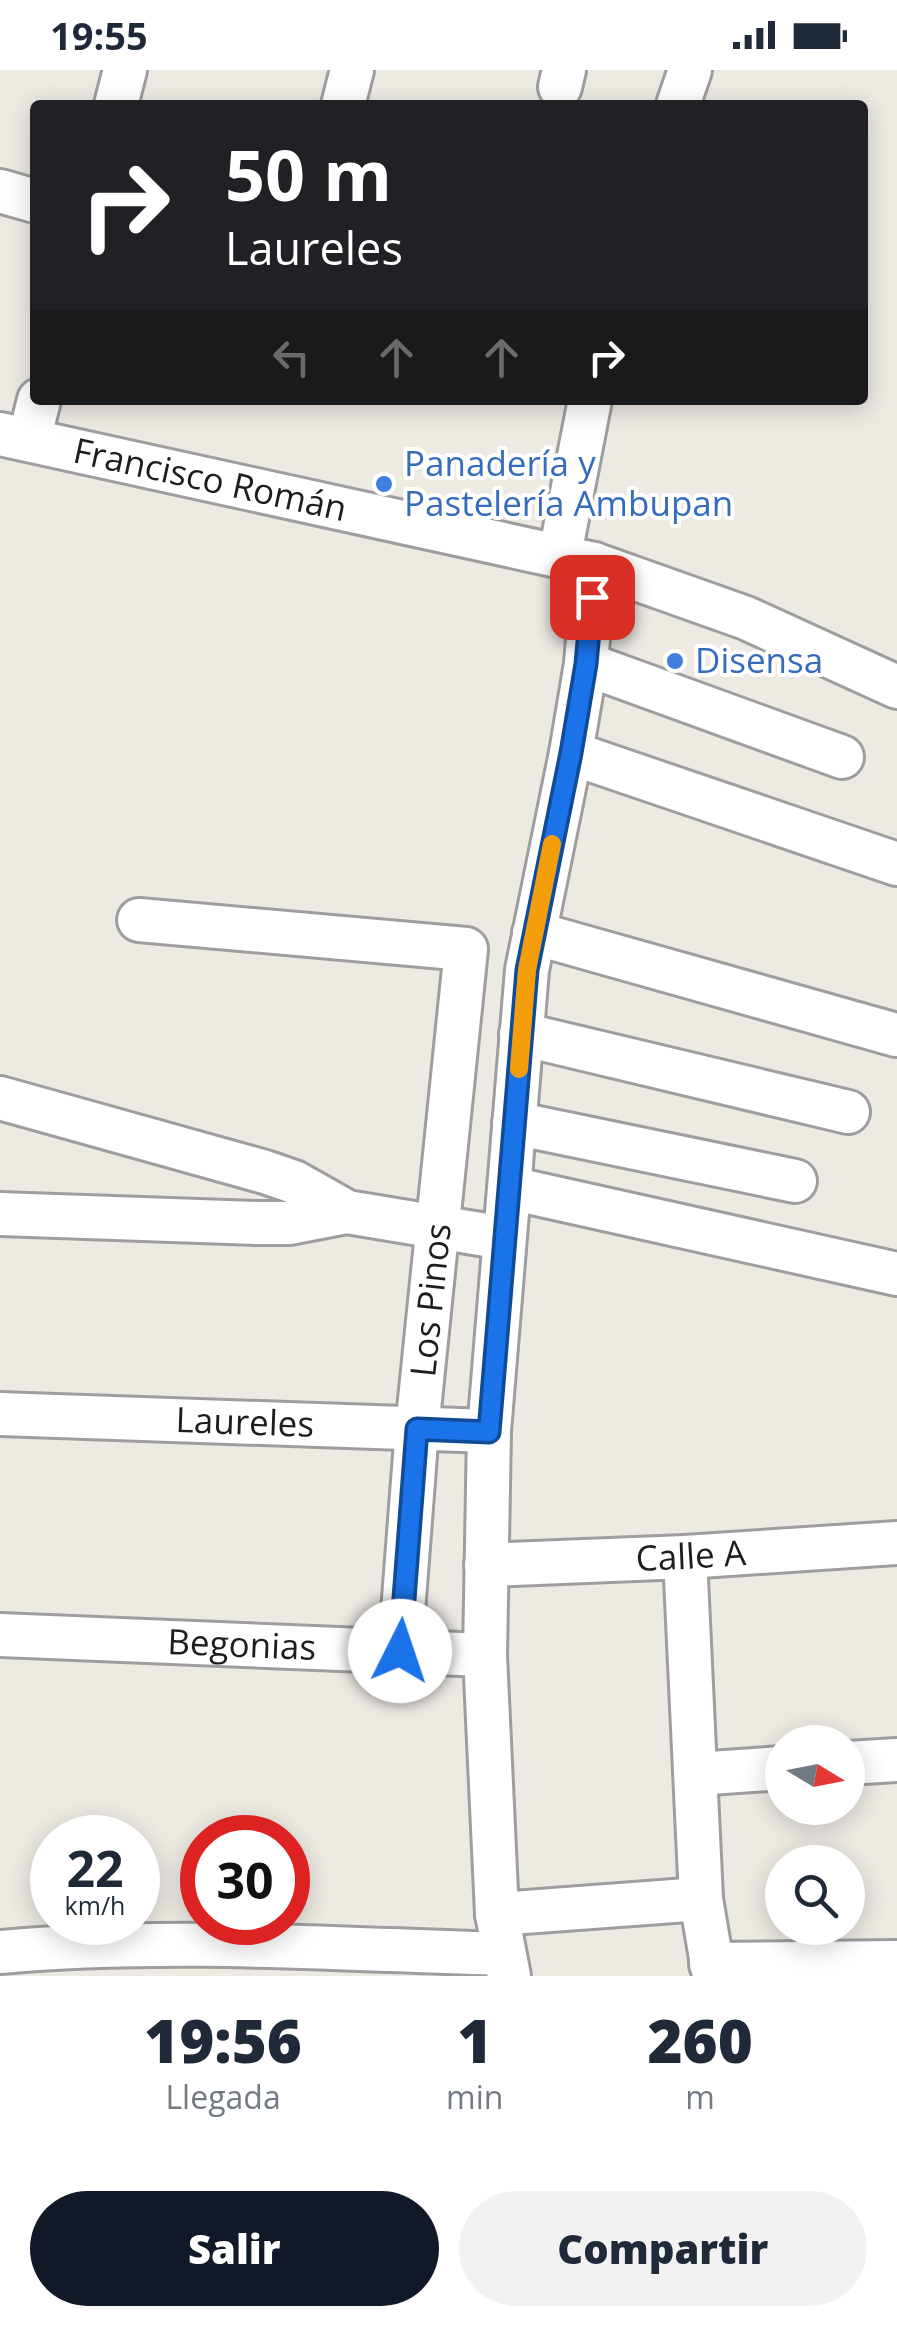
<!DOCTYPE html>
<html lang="es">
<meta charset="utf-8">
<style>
:root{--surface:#fff;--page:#f2f2f3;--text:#1f2937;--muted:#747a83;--accent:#111827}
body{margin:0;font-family:"Open Sans",sans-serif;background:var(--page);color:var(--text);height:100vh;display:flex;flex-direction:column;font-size:38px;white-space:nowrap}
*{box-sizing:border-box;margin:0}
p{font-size:32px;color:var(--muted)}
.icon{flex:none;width:55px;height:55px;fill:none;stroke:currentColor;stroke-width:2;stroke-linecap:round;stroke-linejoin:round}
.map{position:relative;height:1906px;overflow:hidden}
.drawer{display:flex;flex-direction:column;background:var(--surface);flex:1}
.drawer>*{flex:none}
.guide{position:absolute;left:30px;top:30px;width:838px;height:305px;border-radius:10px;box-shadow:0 5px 25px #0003;background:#202124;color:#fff;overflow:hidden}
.needle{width:65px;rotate:100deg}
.tools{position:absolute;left:765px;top:1655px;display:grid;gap:20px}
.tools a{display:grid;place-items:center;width:100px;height:100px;border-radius:50%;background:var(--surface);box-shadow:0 5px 25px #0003;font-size:50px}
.speed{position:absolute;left:30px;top:1745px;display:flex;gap:20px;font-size:50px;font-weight:700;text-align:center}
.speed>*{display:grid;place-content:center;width:130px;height:130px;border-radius:50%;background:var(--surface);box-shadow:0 5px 25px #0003;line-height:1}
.speed small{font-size:25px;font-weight:400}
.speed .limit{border:15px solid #d22;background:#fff;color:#111}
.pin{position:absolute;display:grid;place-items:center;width:85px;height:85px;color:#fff;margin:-42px;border-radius:20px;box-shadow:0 5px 15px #0006}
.me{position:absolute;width:110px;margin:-55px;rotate:4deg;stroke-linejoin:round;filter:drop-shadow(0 0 8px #0008)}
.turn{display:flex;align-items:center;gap:35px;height:210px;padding:0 30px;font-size:45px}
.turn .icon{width:130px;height:130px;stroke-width:2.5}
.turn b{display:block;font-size:70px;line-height:85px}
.lanes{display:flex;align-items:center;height:95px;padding:0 30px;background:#0003;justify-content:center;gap:50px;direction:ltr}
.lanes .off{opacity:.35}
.eta{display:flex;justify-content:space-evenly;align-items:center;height:170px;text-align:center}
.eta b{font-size:60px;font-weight:800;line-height:70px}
.cta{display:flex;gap:20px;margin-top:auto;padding:20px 30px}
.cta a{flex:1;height:115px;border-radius:60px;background:var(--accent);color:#fff;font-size:40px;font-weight:800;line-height:115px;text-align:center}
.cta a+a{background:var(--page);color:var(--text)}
.status{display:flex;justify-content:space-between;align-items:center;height:70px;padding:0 50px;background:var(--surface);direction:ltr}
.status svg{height:28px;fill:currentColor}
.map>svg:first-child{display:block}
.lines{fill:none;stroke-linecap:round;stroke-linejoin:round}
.minor-casing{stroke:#9e9e9e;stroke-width:48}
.minor{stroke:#fff;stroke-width:42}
.route-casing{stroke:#114b97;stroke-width:25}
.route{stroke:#1a73e8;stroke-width:18}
.slow{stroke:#f59e0b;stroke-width:18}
.shop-dot{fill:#3f7fe0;stroke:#fff;stroke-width:4}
.labels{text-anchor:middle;stroke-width:8;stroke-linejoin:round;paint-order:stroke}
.shop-label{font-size:35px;fill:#366cbe;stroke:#fff;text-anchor:start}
.street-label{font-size:35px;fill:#1d1d1d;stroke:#fff}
</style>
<div class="status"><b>19:55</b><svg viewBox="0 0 49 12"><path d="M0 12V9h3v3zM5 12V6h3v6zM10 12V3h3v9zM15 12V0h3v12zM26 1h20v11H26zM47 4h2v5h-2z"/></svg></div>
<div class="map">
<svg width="897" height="1906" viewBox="0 0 897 1906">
<rect width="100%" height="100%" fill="#edeae4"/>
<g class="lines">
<defs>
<g id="minor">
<path d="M 560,17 L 564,0"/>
<path d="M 116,35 L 125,0"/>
<path d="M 343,35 L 352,0"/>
<path d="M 678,35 L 690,0"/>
<path d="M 0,121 L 35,131"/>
<path id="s1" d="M 0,364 L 594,494 L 746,548 L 897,617"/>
<path d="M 29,370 L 39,330"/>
<path d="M 560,484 L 590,330"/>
<path d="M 586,594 L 842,687"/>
<path d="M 571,683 L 897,794"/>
<path d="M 139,850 L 466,879 L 417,1359 L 400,1581"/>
<path d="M 534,863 L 896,965"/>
<path d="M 521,964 L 848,1042"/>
<path d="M 0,1028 L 265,1102 L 294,1112 L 347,1142 L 504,1168"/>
<path d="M 514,1053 L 795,1111"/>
<path d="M 510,1118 L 897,1204"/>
<path d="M 0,1144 L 258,1153 L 290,1153 L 347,1142"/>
<path id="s2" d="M 0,1344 L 489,1361"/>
<path d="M 685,1487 L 701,1829 L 714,1906"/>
<path id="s3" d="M 486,1495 L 685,1487 L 897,1473"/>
<path id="s4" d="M 0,1565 L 485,1585"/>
<path d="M 848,1693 L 897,1690"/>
<path d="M 696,1704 L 782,1698"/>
<path d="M 497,1844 L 701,1829"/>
<path d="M 0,1882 C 167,1867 336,1879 503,1884"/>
<path d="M 711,1894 L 897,1892"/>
<path d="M 509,1906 L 497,1844 L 485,1585 L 489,1361 L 527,900 L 571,683 L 586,594 L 594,494"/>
</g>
</defs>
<use href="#minor" class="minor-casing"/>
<use href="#minor" class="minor"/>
</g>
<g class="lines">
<defs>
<path id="route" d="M 400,1581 L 417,1359 L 489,1362 L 527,900 L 571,683 L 586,594 L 592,527"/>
</defs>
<use href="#route" class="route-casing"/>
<use href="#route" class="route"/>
<path class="slow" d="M 519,999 L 527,900 L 552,774"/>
</g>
<g class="shop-dot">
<circle cx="384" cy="414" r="10"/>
<circle cx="675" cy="591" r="10"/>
</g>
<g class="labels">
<g class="shop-label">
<text x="404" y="406">Panadería y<tspan x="404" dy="40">Pastelería Ambupan</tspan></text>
<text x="695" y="603">Disensa</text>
</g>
<g class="street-label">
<text dy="12" stroke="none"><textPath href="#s1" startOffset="215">Francisco Román</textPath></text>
<text transform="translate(431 1230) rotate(-84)" y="12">Los Pinos</text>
<text dy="12" stroke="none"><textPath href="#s2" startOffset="245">Laureles</textPath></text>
<text dy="12" stroke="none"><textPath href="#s3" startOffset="205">Calle A</textPath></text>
<text dy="12" stroke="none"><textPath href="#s4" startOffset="242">Begonias</textPath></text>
</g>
</g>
</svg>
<div class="tools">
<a><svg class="needle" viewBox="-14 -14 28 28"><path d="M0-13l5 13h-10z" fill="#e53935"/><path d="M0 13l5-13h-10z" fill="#747a83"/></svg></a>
<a><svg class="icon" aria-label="search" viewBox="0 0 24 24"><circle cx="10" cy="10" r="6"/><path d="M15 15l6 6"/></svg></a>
</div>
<div class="speed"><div>22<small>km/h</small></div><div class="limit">30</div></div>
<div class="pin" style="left:592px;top:527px;background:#d93025"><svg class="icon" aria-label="arrive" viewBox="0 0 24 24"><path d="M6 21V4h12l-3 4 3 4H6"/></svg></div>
<svg class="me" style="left:400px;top:1581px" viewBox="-20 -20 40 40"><circle r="19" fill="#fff"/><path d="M0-13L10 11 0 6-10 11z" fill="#1a73e8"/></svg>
<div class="guide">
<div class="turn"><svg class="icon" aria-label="right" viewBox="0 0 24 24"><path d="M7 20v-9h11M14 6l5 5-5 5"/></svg><div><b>50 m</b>Laureles</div></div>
<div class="lanes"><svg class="icon off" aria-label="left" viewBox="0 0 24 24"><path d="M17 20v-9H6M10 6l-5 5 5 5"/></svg><svg class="icon off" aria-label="ahead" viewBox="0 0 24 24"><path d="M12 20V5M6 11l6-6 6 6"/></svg><svg class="icon off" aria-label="ahead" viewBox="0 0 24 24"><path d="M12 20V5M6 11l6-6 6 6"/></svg><svg class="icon" aria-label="right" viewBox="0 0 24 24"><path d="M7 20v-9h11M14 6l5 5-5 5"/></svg></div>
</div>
</div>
<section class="drawer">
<div class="eta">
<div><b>19:56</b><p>Llegada</p></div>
<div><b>1</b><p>min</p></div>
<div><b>260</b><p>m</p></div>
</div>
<div class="cta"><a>Salir</a><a>Compartir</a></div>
</section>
